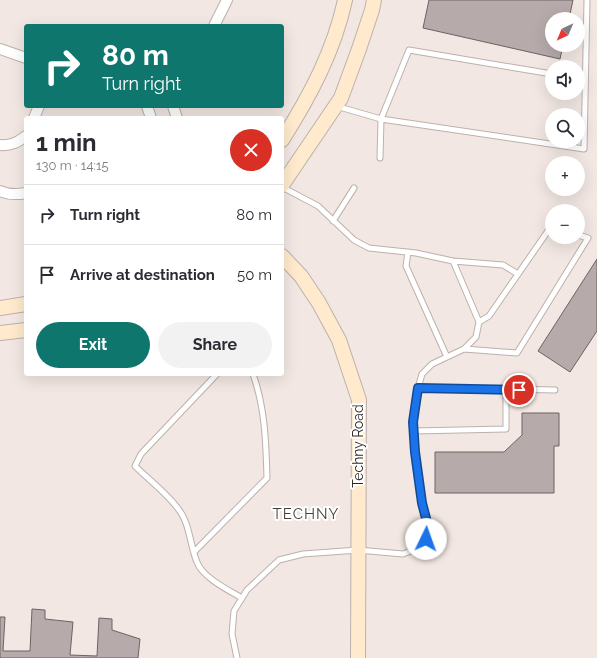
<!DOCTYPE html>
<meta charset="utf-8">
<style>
:root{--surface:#fff;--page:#f2f2f3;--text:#2b2b33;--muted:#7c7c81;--line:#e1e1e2;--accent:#0f766e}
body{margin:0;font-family:Raleway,sans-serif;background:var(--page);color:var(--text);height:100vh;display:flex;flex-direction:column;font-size:15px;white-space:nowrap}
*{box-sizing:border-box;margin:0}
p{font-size:13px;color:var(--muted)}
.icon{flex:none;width:22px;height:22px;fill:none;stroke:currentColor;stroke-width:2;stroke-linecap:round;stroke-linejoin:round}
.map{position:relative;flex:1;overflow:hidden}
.side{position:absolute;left:24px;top:116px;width:260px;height:260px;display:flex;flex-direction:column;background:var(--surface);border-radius:4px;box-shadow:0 4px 16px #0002}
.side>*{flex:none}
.guide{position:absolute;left:24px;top:24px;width:260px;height:84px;border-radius:4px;box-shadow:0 4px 16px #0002;background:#0f766e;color:#fff;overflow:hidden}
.needle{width:26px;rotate:224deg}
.controls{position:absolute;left:545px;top:12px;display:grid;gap:8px}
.controls a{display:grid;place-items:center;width:40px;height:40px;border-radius:50%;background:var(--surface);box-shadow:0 4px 16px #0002;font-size:20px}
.pin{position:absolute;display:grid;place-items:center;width:34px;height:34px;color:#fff;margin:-17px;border:2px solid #fff;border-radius:50%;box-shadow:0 1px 4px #0007}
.me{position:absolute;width:44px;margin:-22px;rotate:3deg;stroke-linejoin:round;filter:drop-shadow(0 0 3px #0008)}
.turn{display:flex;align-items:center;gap:14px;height:84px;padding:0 12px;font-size:18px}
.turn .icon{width:52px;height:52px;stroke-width:2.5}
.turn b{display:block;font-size:28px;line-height:34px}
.round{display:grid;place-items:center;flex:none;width:42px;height:42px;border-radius:21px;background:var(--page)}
.head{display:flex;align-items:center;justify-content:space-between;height:68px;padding:0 12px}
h1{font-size:24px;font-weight:700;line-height:30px}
.button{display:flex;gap:8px;margin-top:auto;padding:8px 12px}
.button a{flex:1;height:46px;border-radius:24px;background:var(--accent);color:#fff;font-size:16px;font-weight:700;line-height:46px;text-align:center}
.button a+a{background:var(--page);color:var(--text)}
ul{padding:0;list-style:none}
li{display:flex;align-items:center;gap:12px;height:60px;padding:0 12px;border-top:1px solid var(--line)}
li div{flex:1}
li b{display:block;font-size:15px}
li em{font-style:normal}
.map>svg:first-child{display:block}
.building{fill:#b6aaaa;stroke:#6e6263}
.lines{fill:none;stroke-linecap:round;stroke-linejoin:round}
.lane-casing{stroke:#bcb1ac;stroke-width:7}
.street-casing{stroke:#bcb1ac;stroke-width:12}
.secondary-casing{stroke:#bcb1ac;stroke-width:16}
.lane{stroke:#fff;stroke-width:5}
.street{stroke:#fff;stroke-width:10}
.secondary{stroke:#ffeacd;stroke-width:14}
.route-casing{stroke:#114b97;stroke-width:10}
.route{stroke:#1a73e8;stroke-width:7}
.labels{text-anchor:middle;stroke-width:4;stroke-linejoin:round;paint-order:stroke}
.street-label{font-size:14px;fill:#2d2927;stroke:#fff}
.neighbourhood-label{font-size:15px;letter-spacing:1px;fill:#483f3b;stroke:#fff}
</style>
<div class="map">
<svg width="597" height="658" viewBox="0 0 597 658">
<rect width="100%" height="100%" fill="#f2e7e2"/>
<path class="building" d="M 429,0 L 573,0 L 569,19 L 552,19 L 552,45 L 563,45 L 560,59 L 423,28 Z
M 597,259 L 597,331 L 570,372 L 538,351 Z
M 522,413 L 559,413 L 559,446 L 554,446 L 554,493 L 435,493 L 435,452 L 504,452 L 522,435 Z
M 32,609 L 45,610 L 45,619 L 73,622 L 70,655 L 97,656 L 99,618 L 112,619 L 112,630 L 140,639 L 138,658 L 0,658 L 0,617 L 5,617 L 3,651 L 30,651 Z"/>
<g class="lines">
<defs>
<path id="lane" d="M 578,79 L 585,80
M 336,106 L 381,119 L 584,149 L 587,0
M 380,158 L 381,119 L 409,50 L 552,74
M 282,187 L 318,206 L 354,240 L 369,248 L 416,253 L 453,261 L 503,265 L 518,274
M 333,221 L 354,188
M 408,252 L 406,266 L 447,357
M 479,322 L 489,316 L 550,228 L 552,229
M 464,349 L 517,353 L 588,238 L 578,235
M 217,374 L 141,454 L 135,466 C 150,481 167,493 179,510 C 190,524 190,546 197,562 C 202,577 228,590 242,598
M 418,388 L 506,389
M 414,431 L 506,429 L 506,389 L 555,390
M 194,552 L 267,478 C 266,442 265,408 253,374
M 237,658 L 232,634 L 234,611 L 247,590 L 279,560 L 303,554 L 358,550 L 403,554 L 416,549 L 426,539 L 429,526 L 422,503 L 415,453 L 413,422 L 417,392 L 422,374 L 432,364 L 464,349 L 476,337 L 479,322 L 453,261"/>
<path id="street" d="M 214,26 L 227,0
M 0,49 L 26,58
M 147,106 L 151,118
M 173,106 L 177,118
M 34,118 L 39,106
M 0,145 C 11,146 18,142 26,136
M 0,191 C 9,195 16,195 26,193"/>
<path id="secondary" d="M 282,140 C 310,96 334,51 345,0
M 282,185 L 341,98 L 359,49 L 372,10 L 374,0
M 282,256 L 301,276 L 319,303 L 339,340 L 359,400 L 358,658
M 0,308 L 26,304
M 0,333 L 26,330"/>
</defs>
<use href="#lane" class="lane-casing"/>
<use href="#street" class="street-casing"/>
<use href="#secondary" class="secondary-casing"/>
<use href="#lane" class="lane"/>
<use href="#street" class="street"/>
<use href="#secondary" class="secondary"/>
</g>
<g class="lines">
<defs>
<path id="route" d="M 426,539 L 428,526 L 422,503 L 415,452 L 413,422 L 418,388 L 519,390"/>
</defs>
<use href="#route" class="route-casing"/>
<use href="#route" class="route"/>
</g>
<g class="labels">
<g class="street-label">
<text transform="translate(358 446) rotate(-90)" y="5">Techny Road</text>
</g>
<g class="neighbourhood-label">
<text x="306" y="519">TECHNY</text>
</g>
</g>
</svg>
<div class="controls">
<a><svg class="needle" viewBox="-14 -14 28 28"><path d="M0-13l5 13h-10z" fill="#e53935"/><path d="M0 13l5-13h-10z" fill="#7c7c81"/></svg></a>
<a><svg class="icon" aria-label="sound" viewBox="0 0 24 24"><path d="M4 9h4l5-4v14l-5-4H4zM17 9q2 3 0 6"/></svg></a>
<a><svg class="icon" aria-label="search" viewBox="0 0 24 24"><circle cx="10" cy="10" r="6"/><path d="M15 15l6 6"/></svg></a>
<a>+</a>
<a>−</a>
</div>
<div class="pin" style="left:519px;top:390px;background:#d93025"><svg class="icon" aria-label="arrive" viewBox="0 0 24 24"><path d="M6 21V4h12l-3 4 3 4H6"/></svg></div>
<svg class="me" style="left:426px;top:539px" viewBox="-20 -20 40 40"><circle r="19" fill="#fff"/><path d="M0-13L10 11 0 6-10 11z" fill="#1a73e8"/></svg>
<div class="guide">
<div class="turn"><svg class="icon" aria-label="right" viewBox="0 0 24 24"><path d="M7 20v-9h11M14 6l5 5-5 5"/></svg><div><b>80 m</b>Turn right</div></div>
</div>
<section class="side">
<div class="head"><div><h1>1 min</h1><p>130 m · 14:15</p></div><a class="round" style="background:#d93025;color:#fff"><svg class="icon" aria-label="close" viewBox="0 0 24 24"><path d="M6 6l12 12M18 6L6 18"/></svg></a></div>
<ul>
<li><svg class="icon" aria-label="right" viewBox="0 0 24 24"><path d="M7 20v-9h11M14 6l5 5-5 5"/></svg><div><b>Turn right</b></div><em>80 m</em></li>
<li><svg class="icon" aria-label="arrive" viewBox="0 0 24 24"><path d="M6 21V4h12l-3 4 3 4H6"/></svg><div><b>Arrive at destination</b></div><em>50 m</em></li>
</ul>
<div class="button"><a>Exit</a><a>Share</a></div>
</section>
</div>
